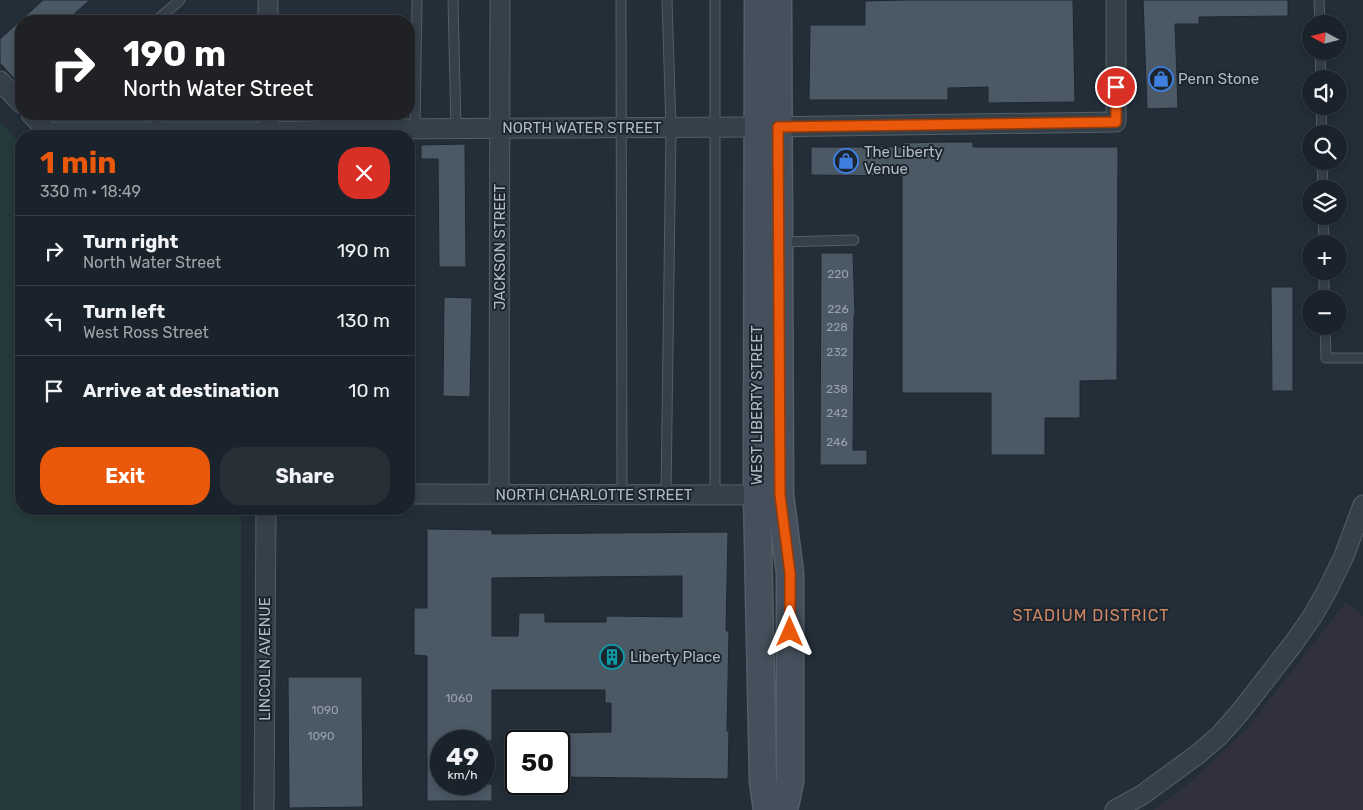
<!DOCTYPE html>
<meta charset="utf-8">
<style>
:root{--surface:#1a222b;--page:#272f37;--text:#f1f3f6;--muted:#9fa4a9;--line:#383f47;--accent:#ea580c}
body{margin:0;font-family:Rubik,sans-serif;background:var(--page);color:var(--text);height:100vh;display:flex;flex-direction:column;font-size:19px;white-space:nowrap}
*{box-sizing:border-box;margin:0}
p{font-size:16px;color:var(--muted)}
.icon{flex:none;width:28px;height:28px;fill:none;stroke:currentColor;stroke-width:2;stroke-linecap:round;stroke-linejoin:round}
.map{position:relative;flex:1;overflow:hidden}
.drawer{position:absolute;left:15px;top:130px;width:400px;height:385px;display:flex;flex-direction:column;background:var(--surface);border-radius:20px;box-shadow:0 2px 8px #0003,0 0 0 1px var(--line)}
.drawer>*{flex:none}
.top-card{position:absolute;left:15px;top:15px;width:400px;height:105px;border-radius:20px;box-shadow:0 2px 8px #0003,0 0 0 1px var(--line);background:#202124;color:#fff;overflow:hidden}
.needle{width:32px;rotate:277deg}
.buttons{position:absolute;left:1302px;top:15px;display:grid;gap:10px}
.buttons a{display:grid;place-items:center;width:45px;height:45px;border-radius:50%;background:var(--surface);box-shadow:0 2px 8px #0003,0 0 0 1px var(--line);font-size:25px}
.speed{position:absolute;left:430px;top:730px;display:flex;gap:10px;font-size:25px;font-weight:700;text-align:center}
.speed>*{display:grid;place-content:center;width:65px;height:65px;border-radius:50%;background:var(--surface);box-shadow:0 2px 8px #0003,0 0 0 1px var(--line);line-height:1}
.speed small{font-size:12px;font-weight:400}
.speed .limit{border:2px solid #111;border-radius:8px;background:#fff;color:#111}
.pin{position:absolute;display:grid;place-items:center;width:42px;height:42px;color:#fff;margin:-21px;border:2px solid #fff;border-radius:50%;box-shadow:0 1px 5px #0007}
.me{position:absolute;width:55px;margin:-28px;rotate:0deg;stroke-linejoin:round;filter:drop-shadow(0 0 4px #0008)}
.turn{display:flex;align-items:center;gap:18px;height:105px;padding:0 25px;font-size:22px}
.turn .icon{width:65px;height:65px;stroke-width:2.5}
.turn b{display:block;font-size:35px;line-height:42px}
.round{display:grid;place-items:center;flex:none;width:52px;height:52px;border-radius:20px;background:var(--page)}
.headline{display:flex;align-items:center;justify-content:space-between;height:85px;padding:0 25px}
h1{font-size:30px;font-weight:700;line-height:38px;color:var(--accent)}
.primary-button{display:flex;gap:10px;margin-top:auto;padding:10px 25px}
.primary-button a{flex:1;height:58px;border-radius:20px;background:var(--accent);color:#fff;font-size:20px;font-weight:700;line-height:58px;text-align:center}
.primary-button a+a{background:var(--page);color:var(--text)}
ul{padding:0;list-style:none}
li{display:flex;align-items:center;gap:15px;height:70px;padding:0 25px;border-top:1px solid var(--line)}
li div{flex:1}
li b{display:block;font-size:19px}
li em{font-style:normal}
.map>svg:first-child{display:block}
.medical{fill:#31313e}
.green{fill:#253a3a}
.building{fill:#4b5965;stroke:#1e2730;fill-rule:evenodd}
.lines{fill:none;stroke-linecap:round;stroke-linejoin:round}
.lane-casing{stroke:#545e67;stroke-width:11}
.street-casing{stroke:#545e67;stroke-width:21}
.secondary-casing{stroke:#545e67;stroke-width:29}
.lane{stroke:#364049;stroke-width:9}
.street{stroke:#364049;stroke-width:19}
.secondary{stroke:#45505c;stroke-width:26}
.route-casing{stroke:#983908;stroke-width:12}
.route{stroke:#ea580c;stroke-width:9}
.labels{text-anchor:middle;stroke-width:4;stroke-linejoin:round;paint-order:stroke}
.number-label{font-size:12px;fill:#98a2ad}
.poi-label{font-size:15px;fill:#b1bbc5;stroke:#1c252e;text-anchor:start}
.street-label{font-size:15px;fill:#b1bbc5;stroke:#1c252e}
.neighbourhood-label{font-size:16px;letter-spacing:1px;fill:#ce8764;stroke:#1c252e}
</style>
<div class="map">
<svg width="1363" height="810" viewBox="0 0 1363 810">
<rect width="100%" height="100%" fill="#232e39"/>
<path class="medical" d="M 1346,602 L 1363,616 L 1363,810 L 1154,810 L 1185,787 L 1246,730 Z"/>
<path class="green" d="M 0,122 L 21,144 L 21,509 L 245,509 L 245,512 L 241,517 L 241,810 L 0,810 Z"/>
<path class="building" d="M 43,0 L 90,0 L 66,21 L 21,21 L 21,86 L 0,63 L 0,39 Z
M 904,0 L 1073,0 L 1075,102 L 988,103 L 988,87 L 948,88 L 948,100 L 809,100 L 810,25 L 865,25 L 865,1 Z
M 1143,0 L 1288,0 L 1288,16 L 1199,17 L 1199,24 L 1175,24 L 1178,108 L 1147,109 Z
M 944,142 L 973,142 L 973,147 L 1118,147 L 1117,380 L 1080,381 L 1080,418 L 1045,418 L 1045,455 L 991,455 L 991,393 L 902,393 L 902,176 L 811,175 L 811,147 L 902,147 L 902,143 Z
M 465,144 L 466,267 L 439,267 L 438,159 L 421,159 L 421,145 Z
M 821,253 L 853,253 L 855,315 L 854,315 L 853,450 L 867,450 L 867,465 L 820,465 Z
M 1271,287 L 1293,287 L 1293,391 L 1272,391 Z
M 444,297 L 472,298 L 470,397 L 443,396 Z
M 427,529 L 492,530 L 492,534 L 728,532 L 726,631 L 729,631 L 727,731 L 729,731 L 728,779 L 559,777 L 559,733 L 611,732 L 611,703 L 605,703 L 605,690 L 492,690 L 492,741 L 441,741 L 441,784 L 492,784 L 492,801 L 427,801 L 427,656 L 414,655 L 414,608 L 427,608 ZM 682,576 L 682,617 L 606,616 L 606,622 L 545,622 L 545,613 L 519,613 L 518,636 L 492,636 L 492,578 Z
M 288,677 L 362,677 L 363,807 L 289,808 Z"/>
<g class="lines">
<defs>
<path id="lane" d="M 453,0 L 456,128
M 621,0 L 622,495
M 715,0 L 715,495
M 1319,0 L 1320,24
M 156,21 L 180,0
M 1320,51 L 1321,79
M 1321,106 L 1322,134
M 157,114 L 157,132
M 41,124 L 53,114
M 415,129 L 417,0
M 1322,161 L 1323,189
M 1323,216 L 1324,244
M 782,242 L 854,240
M 1324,271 L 1324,299
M 1325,326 L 1326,358 L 1363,358
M 666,495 L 671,128 L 667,0"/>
<path id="street" d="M 268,0 L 268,21
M 0,81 L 21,103
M 31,114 L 48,132 L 269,132 L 381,129 L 757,127 L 1116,122 L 1116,0
M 269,114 L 269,136
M 409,494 L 770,495
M 499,494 L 500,0
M 264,810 L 266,509
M 1115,810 L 1142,795 L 1198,754 L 1219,736 L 1241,711 L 1293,644 L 1312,617 L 1328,589 L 1344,556 L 1363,505"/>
<path id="secondary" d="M 758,0 L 757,495 L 763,781 L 767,810
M 778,0 L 780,495 L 790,573 L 790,782 L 784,810"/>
</defs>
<use href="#lane" class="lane-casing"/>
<use href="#street" class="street-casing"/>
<use href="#secondary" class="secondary-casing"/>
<use href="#lane" class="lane"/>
<use href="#street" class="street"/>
<use href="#secondary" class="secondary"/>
</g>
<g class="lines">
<defs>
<path id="route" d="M 790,632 L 790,573 L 780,495 L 778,127 L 1116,122 L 1116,87"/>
</defs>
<use href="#route" class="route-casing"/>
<use href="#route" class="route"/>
</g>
<defs>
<symbol id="shop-ring" viewBox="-11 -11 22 22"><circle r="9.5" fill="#1c252e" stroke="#3f7fe0" stroke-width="1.5"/><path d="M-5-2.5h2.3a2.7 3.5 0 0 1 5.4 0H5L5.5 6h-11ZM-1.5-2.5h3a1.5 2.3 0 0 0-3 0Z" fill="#3f7fe0"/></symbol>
<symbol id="building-ring" viewBox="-11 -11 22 22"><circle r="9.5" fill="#1c252e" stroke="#0f9aa8" stroke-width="1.5"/><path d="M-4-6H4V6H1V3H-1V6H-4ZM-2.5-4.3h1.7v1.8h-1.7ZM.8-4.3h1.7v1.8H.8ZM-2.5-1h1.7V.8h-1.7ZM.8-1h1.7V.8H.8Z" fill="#0f9aa8"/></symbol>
</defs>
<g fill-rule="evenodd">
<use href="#shop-ring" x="1147" y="65" width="28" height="28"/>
<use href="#shop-ring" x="832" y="147" width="28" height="28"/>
<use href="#building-ring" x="598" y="643" width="28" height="28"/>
</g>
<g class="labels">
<g class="number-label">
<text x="838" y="278">220</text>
<text x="838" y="313">226</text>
<text x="837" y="331">228</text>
<text x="837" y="356">232</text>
<text x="837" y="393">238</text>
<text x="837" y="417">242</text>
<text x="837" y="446">246</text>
<text x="459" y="702">1060</text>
<text x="325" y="714">1090</text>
<text x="321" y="740">1090</text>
</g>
<g class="poi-label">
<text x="1178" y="84">Penn Stone</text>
<text x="864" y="157">The Liberty<tspan x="864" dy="17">Venue</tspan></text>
<text x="630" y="662">Liberty Place</text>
</g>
<g class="street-label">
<text x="582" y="133">NORTH WATER STREET</text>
<text transform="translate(500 247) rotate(-90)" y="5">JACKSON STREET</text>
<text transform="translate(757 405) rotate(-90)" y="5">WEST LIBERTY STREET</text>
<text x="594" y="500">NORTH CHARLOTTE STREET</text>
<text transform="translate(265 659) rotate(-90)" y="5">LINCOLN AVENUE</text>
</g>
<g class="neighbourhood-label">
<text x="1091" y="621">STADIUM DISTRICT</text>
</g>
</g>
</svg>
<div class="buttons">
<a><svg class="needle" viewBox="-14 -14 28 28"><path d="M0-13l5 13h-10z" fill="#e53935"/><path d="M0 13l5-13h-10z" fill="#9fa4a9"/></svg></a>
<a><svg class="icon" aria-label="sound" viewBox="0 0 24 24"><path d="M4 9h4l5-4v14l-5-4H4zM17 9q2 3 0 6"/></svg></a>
<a><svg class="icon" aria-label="search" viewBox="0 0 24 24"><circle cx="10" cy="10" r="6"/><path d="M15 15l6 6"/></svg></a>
<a><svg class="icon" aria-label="layers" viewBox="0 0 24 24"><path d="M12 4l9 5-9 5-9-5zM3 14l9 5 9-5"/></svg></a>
<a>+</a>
<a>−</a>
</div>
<div class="speed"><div>49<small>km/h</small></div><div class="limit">50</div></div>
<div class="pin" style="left:1116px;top:87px;background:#d93025"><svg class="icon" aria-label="arrive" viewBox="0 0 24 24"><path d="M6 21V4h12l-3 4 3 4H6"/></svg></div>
<svg class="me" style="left:790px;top:632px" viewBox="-20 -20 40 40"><path d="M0-17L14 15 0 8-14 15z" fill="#ea580c" stroke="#fff" stroke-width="4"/></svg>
<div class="top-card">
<div class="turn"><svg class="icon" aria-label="right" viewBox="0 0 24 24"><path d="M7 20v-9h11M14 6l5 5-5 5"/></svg><div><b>190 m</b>North Water Street</div></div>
</div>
<section class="drawer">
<div class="headline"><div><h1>1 min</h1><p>330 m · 18:49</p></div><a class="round" style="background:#d93025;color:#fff"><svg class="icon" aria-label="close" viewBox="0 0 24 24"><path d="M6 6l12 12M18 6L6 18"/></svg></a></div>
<ul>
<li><svg class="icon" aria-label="right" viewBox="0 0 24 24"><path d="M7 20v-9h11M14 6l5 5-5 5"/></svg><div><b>Turn right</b><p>North Water Street</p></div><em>190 m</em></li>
<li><svg class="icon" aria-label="left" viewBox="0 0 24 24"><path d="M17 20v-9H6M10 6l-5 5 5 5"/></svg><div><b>Turn left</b><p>West Ross Street</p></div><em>130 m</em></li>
<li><svg class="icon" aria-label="arrive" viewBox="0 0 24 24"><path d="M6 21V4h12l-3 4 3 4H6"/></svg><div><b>Arrive at destination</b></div><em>10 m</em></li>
</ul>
<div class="primary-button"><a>Exit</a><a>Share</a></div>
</section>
</div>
